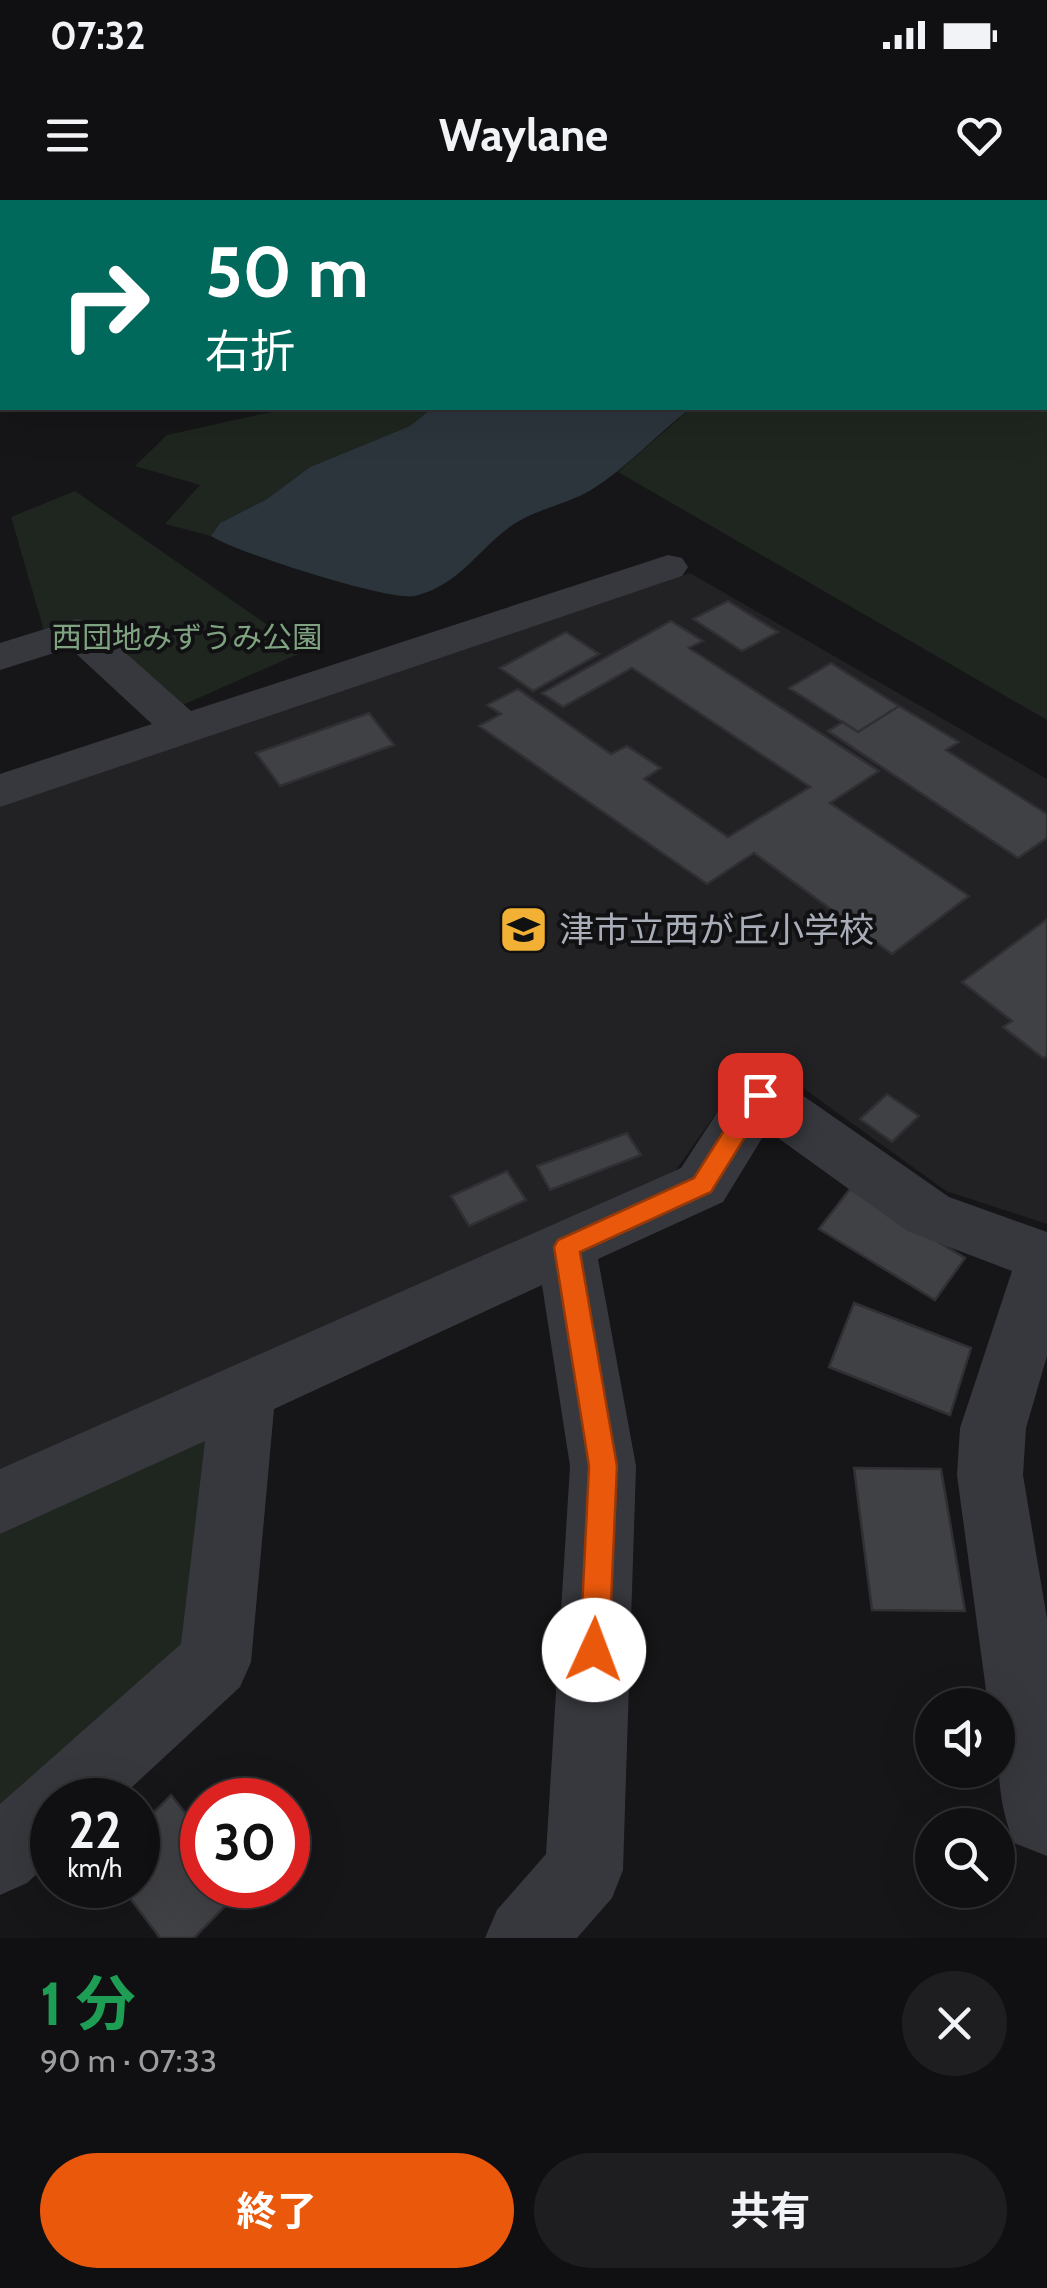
<!DOCTYPE html>
<html lang="ja">
<meta charset="utf-8">
<style>
:root{--surface:#101012;--page:#1e1e20;--text:#f1f3f6;--muted:#9c9d9f;--line:#303032;--accent:#ea580c}
body{margin:0;font-family:Cabin,"Noto Sans JP",sans-serif;background:var(--page);color:var(--text);height:100vh;display:flex;flex-direction:column;font-size:38px;white-space:nowrap}
*{box-sizing:border-box;margin:0}
p{font-size:32px;color:var(--muted)}
.icon{flex:none;width:55px;height:55px;fill:none;stroke:currentColor;stroke-width:2;stroke-linecap:round;stroke-linejoin:round}
.map{position:relative;height:1738px;overflow:hidden}
.details{display:flex;flex-direction:column;background:var(--surface);flex:1}
.details>*{flex:none}
.hud{position:absolute;left:0px;top:0px;width:1048px;height:210px;box-shadow:0 10px 40px #0002,0 0 0 2px var(--line);background:#00695c;color:#fff;overflow:hidden}
.tools{position:absolute;left:915px;top:1488px;display:grid;gap:20px}
.tools a{display:grid;place-items:center;width:100px;height:100px;border-radius:50%;background:var(--surface);box-shadow:0 10px 40px #0002,0 0 0 2px var(--line);font-size:50px}
.speed{position:absolute;left:30px;top:1578px;display:flex;gap:20px;font-size:50px;font-weight:700;text-align:center}
.speed>*{display:grid;place-content:center;width:130px;height:130px;border-radius:50%;background:var(--surface);box-shadow:0 10px 40px #0002,0 0 0 2px var(--line);line-height:1}
.speed small{font-size:25px;font-weight:400}
.speed .limit{border:15px solid #d22;background:#fff;color:#111}
.pin{position:absolute;display:grid;place-items:center;width:85px;height:85px;color:#fff;margin:-42px;border-radius:20px;box-shadow:0 5px 15px #0006}
.me{position:absolute;width:110px;margin:-55px;rotate:2deg;stroke-linejoin:round;filter:drop-shadow(0 0 8px #0008)}
.turn{display:flex;align-items:center;gap:35px;height:210px;padding:0 40px;font-size:45px}
.turn .icon{width:130px;height:130px;stroke-width:2.5}
.turn b{display:block;font-size:70px;line-height:85px}
.round{display:grid;place-items:center;flex:none;width:105px;height:105px;border-radius:52px;background:var(--page)}
.head{display:flex;align-items:center;justify-content:space-between;height:170px;padding:0 40px}
h1{font-size:60px;font-weight:700;line-height:75px;color:#1e9e55}
.cta{display:flex;gap:20px;margin-top:auto;padding:20px 40px}
.cta a{flex:1;height:115px;border-radius:60px;background:var(--accent);color:#fff;font-size:40px;font-weight:700;line-height:115px;text-align:center}
.cta a+a{background:var(--page);color:var(--text)}
.status{display:flex;justify-content:space-between;align-items:center;height:70px;padding:0 50px;background:var(--surface);direction:ltr}
.status svg{height:28px;fill:currentColor}
header{display:flex;justify-content:space-between;align-items:center;height:130px;padding:0 40px;background:var(--surface);font-size:45px;font-weight:700}
.map>svg:first-child{display:block}
.built{fill:#222225}
.green{fill:#1e261f}
.water{fill:#2c353c}
.building{fill:#404145;stroke:#303034;stroke-width:2.5}
.lines{fill:none;stroke-linecap:round;stroke-linejoin:round}
.minor{fill:#37383d;fill-rule:evenodd}
.route{fill:#ea580c;stroke:#983908;stroke-width:2.5}
.labels{text-anchor:middle;stroke-width:8;stroke-linejoin:round;paint-order:stroke}
.far-park-label{font-size:30px;fill:#7fa381;stroke:#111113}
.poi-label{font-size:35px;fill:#a8adb8;stroke:#111113;text-anchor:start}
</style>
<div class="status"><b>07:32</b><svg viewBox="0 0 49 12"><path d="M0 12V9h3v3zM5 12V6h3v6zM10 12V3h3v9zM15 12V0h3v12zM26 1h20v11H26zM47 4h2v5h-2z"/></svg></div>
<header><svg class="icon" aria-label="menu" viewBox="0 0 24 24"><path d="M4 6h16M4 12h16M4 18h16"/></svg>Waylane<svg class="icon" aria-label="heart" viewBox="0 0 24 24"><path d="M12 20l-8-8c-3-5 5-10 8-4 3-6 11-1 8 4z"/></svg></header>
<div class="map">
<svg width="1047" height="1738" viewBox="0 0 1047 1738">
<rect width="100%" height="100%" fill="#161618"/>
<path class="built" d="M 690,373 L 1047,579 L 1047,1024 L 946,991 L 757,855 L 676,970 L 0,1274 L 0,605 Z"/>
<path class="green" d="M 593,0 L 1047,0 L 1047,520 L 618,272 L 691,208 L 1045,208 L 1045,2 Z
M 289,208 L 432,208 L 410,226 L 310,267 L 267,299 L 220,323 L 211,336 L 165,324 L 200,285 L 135,266 L 167,235 Z
M 75,291 L 305,451 L 178,507 L 84,421 L 45,434 L 11,317 Z
M 207,1235 L 197,1452 L 0,1626 L 0,1327 Z"/>
<path class="water" d="M 432,208 L 691,208 C 657,234 628,267 591,290 C 567,304 537,309 514,324 C 479,347 462,384 415,396 C 391,402 235,352 211,336 L 220,323 L 267,299 L 310,267 L 410,226 Z"/>
<path class="building" d="M 728,401 L 778,432 L 742,451 L 693,419 Z
M 671,421 L 703,441 L 689,448 L 879,571 L 830,603 L 969,696 L 892,754 L 754,653 L 707,684 L 479,526 L 501,514 L 487,505 L 518,489 L 611,554 L 627,546 L 661,568 L 644,579 L 728,637 L 810,587 L 632,468 L 563,507 L 542,493 Z
M 566,432 L 599,454 L 533,491 L 500,468 Z
M 831,463 L 899,506 L 858,532 L 789,488 Z
M 899,506 L 959,542 L 946,550 L 1047,614 L 1047,638 L 1018,658 L 828,531 L 843,522 L 858,532 Z
M 369,513 L 394,545 L 280,586 L 256,553 Z
M 1047,719 L 1047,856 L 1043,858 L 1003,827 L 1012,821 L 962,782 Z
M 887,894 L 919,916 L 892,942 L 860,919 Z
M 627,933 L 641,955 L 550,990 L 537,966 Z
M 507,971 L 526,1000 L 469,1026 L 451,996 Z
M 850,989 L 965,1058 L 935,1100 L 819,1029 Z
M 854,1103 L 971,1148 L 950,1215 L 829,1167 Z
M 854,1268 L 941,1269 L 965,1411 L 872,1410 Z
M 171,1595 L 202,1634 L 202,1685 L 245,1686 L 194,1738 L 160,1738 L 120,1685 L 138,1685 L 138,1628 Z"/>
<g class="lines">
<path class="minor" d="M 32,0 L 62,0 L 63,1 L 34,2 Z
M 171,0 L 201,0 L 202,2 L 172,2 Z
M 0,10 L 2,10 L 2,28 L 0,28 Z
M 0,181 L 2,181 L 2,203 L 0,203 Z
M 668,355 L 682,358 L 688,367 L 682,376 L 0,607 L 0,574 L 152,524 L 70,448 L 0,470 L 0,443 L 77,419 L 92,423 L 191,511 Z
M 759,873 L 779,879 L 949,997 L 1047,1032 L 1047,1156 L 1026,1228 L 1023,1275 L 1047,1419 L 1047,1656 L 1014,1643 C 995,1597 998,1554 998,1505 L 988,1505 L 957,1275 L 960,1228 L 1012,1071 L 907,1031 L 767,930 L 723,1002 L 598,1059 L 636,1266 L 623,1670 L 612,1698 L 577,1738 L 485,1738 L 497,1710 L 546,1654 L 570,1266 L 542,1085 L 274,1209 L 251,1462 L 240,1487 L 118,1600 L 52,1600 L 52,1660 L 27,1683 L 0,1695 L 0,1604 L 181,1444 L 205,1241 L 0,1334 L 0,1269 L 681,968 L 739,879 Z"/>
</g>
<path class="route" d="M 760,886 L 771,895 L 711,992 L 580,1052 L 617,1266 L 609,1450 L 605,1460 L 594,1464 L 584,1460 L 580,1450 L 589,1266 L 554,1047 L 558,1040 L 694,978 L 751,888 Z"/>
<defs>
<symbol id="school-square" viewBox="-11 -11 22 22"><rect x="-9" y="-9" width="18" height="18" rx="4" fill="#f2b134" stroke="#111113"/><path d="M0-5L7-2L0 1L-7-2ZM-4 1L0 2.5L4 1V4Q0 6-4 4Z" fill="#111"/></symbol>
</defs>
<g fill-rule="evenodd">
<use href="#school-square" x="496" y="702" width="55" height="55"/>
</g>
<g class="labels">
<g class="far-park-label">
<text x="187" y="448">西団地みずうみ公園</text>
</g>
<g class="poi-label">
<text x="559" y="742">津市立西が丘小学校</text>
</g>
</g>
</svg>
<div class="tools">
<a><svg class="icon" aria-label="sound" viewBox="0 0 24 24"><path d="M4 9h4l5-4v14l-5-4H4zM17 9q2 3 0 6"/></svg></a>
<a><svg class="icon" aria-label="search" viewBox="0 0 24 24"><circle cx="10" cy="10" r="6"/><path d="M15 15l6 6"/></svg></a>
</div>
<div class="speed"><div>22<small>km/h</small></div><div class="limit">30</div></div>
<div class="pin" style="left:760px;top:895px;background:#d93025"><svg class="icon" aria-label="arrive" viewBox="0 0 24 24"><path d="M6 21V4h12l-3 4 3 4H6"/></svg></div>
<svg class="me" style="left:594px;top:1450px" viewBox="-20 -20 40 40"><circle r="19" fill="#fff"/><path d="M0-13L10 11 0 6-10 11z" fill="#ea580c"/></svg>
<div class="hud">
<div class="turn"><svg class="icon" aria-label="right" viewBox="0 0 24 24"><path d="M7 20v-9h11M14 6l5 5-5 5"/></svg><div><b>50 m</b>右折</div></div>
</div>
</div>
<section class="details">
<div class="head"><div><h1>1 分</h1><p>90 m · 07:33</p></div><a class="round"><svg class="icon" aria-label="close" viewBox="0 0 24 24"><path d="M6 6l12 12M18 6L6 18"/></svg></a></div>
<div class="cta"><a>終了</a><a>共有</a></div>
</section>
